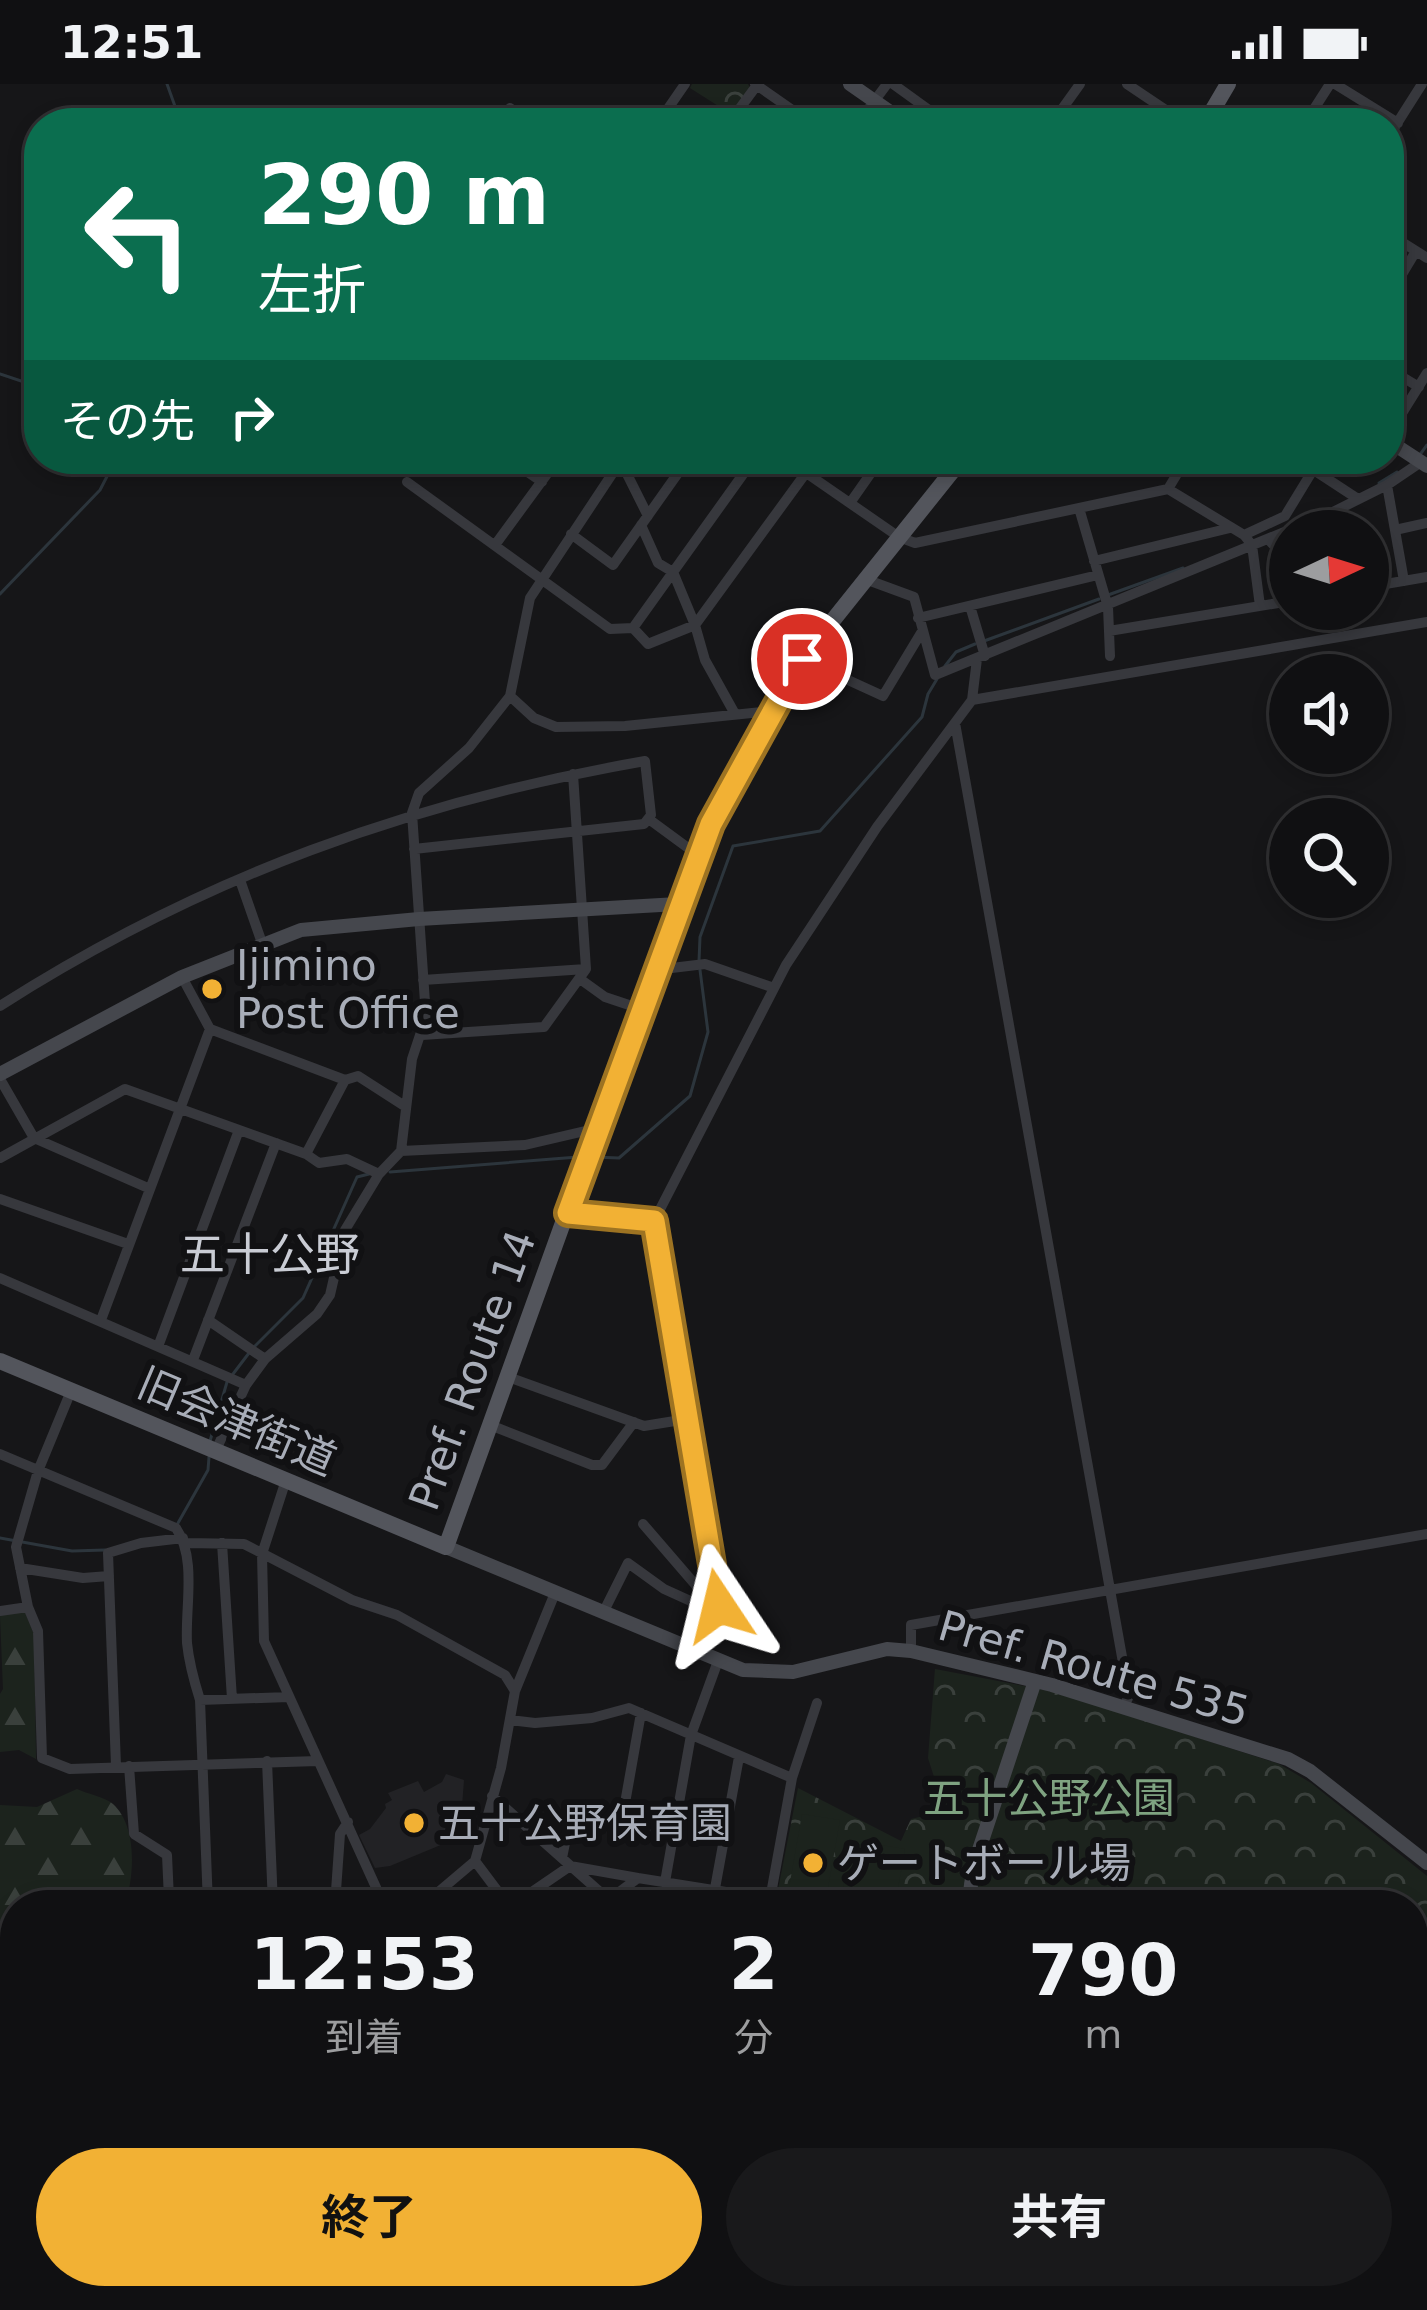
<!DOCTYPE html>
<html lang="ja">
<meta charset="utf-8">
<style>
:root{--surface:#101012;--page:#19191b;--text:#f1f3f6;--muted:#9c9d9f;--line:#303032;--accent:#f2b134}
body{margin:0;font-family:"DejaVu Sans","Noto Sans JP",sans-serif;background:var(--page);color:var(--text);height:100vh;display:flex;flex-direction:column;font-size:45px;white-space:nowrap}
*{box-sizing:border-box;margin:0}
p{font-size:39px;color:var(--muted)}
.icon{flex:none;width:66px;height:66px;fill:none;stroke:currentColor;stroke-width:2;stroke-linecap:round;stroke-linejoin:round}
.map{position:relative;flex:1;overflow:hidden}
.panel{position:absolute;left:0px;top:1806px;width:1428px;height:420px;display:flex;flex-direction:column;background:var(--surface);border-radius:48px 48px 0 0;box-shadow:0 6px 18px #0003,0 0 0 3px var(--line)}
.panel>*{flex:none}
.banner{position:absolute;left:24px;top:24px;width:1380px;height:366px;border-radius:48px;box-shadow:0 6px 18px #0003,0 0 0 3px var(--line);background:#0b6e4f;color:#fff;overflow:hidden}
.needle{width:78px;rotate:86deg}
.fabs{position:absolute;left:1269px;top:426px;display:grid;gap:24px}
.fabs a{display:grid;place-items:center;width:120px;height:120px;border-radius:50%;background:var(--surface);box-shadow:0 6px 18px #0003,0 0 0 3px var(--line);font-size:60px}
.pin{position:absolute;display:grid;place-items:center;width:102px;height:102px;color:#fff;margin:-51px;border:6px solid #fff;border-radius:50%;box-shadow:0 3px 12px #0007}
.me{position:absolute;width:132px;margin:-66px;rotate:350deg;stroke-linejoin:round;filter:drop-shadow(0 0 9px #0008)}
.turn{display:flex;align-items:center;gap:42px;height:252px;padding:0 36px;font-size:54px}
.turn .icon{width:156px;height:156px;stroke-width:2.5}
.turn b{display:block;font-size:84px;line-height:102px}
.then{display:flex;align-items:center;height:114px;padding:0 36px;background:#0003;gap:24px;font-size:45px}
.eta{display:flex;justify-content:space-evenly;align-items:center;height:204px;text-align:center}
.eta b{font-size:72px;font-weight:700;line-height:84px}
.cta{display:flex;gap:24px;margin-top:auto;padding:24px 36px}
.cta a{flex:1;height:138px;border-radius:72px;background:var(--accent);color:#111;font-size:48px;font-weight:700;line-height:138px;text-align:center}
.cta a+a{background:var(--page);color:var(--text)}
.status{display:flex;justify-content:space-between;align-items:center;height:84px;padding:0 60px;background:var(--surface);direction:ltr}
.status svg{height:33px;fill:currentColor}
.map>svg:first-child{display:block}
.built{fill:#222225}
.forest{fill:url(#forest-firs)}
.park{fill:url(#park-crowns)}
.pitch{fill:#1c231d}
.water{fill:#2c353c}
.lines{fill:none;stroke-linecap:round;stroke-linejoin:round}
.stream{stroke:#2c353c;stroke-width:3}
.street{stroke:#37383d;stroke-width:10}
.secondary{stroke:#45474d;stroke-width:14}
.primary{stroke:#53555c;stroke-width:16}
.route-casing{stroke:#9d7322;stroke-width:30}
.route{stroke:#f2b134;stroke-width:21}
.poi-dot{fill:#f2b134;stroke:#111113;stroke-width:4.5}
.labels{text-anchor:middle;stroke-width:12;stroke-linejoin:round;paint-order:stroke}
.poi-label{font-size:42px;fill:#a8adb8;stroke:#111113;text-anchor:start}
.street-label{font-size:42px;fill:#a8adb8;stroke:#111113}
.park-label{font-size:42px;fill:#7fa381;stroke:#111113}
.neighbourhood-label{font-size:45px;fill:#c9ccd4;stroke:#111113}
</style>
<div class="status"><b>12:51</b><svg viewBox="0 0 49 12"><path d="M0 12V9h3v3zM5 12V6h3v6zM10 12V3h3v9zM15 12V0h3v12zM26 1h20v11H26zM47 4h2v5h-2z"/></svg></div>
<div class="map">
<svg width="1427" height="2226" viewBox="0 0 1427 2226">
<defs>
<pattern id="forest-firs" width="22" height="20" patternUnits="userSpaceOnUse" patternTransform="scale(3)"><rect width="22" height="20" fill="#1c231d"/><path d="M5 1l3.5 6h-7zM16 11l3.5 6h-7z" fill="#3a403c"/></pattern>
<pattern id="park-crowns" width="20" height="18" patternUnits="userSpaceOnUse" patternTransform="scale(3)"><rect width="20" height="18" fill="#1c231d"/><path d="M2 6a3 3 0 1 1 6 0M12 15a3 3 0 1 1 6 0" fill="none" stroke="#3a403c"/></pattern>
</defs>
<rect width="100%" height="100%" fill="#161618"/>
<path class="built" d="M 446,1690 L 464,1696 L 461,1736 L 450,1742 L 448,1758 L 390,1782 L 375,1784 L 359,1751 L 370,1745 L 386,1724 L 385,1720 L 392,1716 L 388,1709 L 418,1697 L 424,1708 L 442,1698 Z"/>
<path class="forest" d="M 25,1528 L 34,1550 L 36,1675 L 19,1666 L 0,1668 L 0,1610 L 3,1605 L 0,1531 Z
M 77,1705 C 87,1710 105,1713 113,1720 C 138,1743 134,1793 125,1821 L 15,1821 L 15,2211 L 361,2211 L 362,2226 L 0,2226 L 0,1721 L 37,1723 Z"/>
<path class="park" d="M 692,0 L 748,0 L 750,4 L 731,30 L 690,4 Z
M 935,1585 L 1056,1608 L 1279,1680 L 1311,1699 L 1427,1792 L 1427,2226 L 618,2226 L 623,2211 L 1413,2211 L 1413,1821 L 775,1821 L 798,1704 L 901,1757 L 911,1735 L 945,1727 L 928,1674 Z"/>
<path class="pitch" d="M 802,1730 L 840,1736 L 825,1821 L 786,1821 Z
M 851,1756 L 905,1765 L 895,1821 L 840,1821 Z
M 1084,1807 L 1085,1811 L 1116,1808 L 1128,1821 L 1026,1821 L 1033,1815 Z
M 712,2211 L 836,2211 L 834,2226 L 704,2226 Z"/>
<path class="water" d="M 1427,2195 L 1424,2211 L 1395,2223 L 1329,2226 L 1335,2221 L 1335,2211 L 1413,2212 Z"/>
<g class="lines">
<path class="stream" d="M 167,0 L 181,39
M 0,290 L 39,303
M 1419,372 L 1427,361
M 1379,399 L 1397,388
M 0,510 L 100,406 L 116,375
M 1108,511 L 1183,484
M 984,557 L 1099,515
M 945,582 L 956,568 L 975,560
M 699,877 L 700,853 L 733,762 L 820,747 L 922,633 L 928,610 L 937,595
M 593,1073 L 619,1074 L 690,1012 L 708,948 L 700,886
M 390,1088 L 578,1073
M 255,1262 L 303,1214 L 357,1093 L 369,1090
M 233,1290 L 249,1269
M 210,1357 L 227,1298
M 178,1439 L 208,1386 L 209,1373
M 0,1454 L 72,1467 L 105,1466"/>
<path class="street" d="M 755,0 L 811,39
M 893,0 L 947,39
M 1127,0 L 1185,39
M 1335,0 L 1398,39
M 499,39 L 510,24 L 531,39
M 658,39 L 685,0
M 729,39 L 757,1
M 858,39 L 887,0
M 1052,39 L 1080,0
M 1305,39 L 1330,0
M 1389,52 L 1422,0
M 1389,150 L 1427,174
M 1389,212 L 1416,167
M 1389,285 L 1419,303
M 1389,350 L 1427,289
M 509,375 L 542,398
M 786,375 L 899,453 L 915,459 L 1168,405 L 1244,451 L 1252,461 L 1260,522
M 1297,375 L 1358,415
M 621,378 L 648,432
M 407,398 L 610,545 L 633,544 L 648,560 L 695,541 L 816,375
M 1387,401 L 1404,497
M 1168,405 L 1186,375
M 850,419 L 878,379 L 871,375
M 1079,424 L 1108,523 L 1110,572
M 1333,428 L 1336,447
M 641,441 L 658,479 L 673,488 L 695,541 L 705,576 L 735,630
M 1395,446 L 1427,439
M 571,450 L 613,481 L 688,375
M 1244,451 L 1285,432 L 1313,386
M 1268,455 L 1281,469 L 1287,517
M 495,461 L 558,375
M 1094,477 L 1230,444
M 865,495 L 914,513 L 935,591 L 1333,428 L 1387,401 L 1421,378
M 1368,503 L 1427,493
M 970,522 L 985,572
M 918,534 L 1098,491
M 633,544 L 754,375
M 1109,547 L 1290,517
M 802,575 L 883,612 L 921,549
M 510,612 L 534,634 L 556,643 L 625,642 L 772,627
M 972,616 L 1427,538
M 955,639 L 1129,1612 L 1124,1622
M 650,736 L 699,772
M 240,796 L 262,859
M 655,886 L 705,880 L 774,904
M 182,893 L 210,945 L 345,996 L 358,992 L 403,1021
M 580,895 L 605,913 L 641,925
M 423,896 L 586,885
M 0,922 C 202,793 410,718 645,677 L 651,731 L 644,740 L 414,765
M 422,951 L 544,943 L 586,885 L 573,690
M 0,995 L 34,1054 L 148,1104
M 401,1067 L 412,975 L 426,933 L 412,729 L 419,709 L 469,664 L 510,612 L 530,514 L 622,375
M 306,1070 L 319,1079 L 347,1075 L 379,1090
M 0,1074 L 125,1005 L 306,1070 L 345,996
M 0,1115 L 128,1160
M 568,1129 L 654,1137
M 0,1194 L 246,1301
M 101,1236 L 210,945
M 208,1236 L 265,1275
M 159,1260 L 239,1046
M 193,1276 L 276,1059
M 508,1293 L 644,1342 L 687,1335
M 71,1307 L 38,1387 L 16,1463 L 28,1523 L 38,1547 L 42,1674 L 70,1685 L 318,1677
M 490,1341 L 592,1381 L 602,1381 L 634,1338
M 216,1366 L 246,1301 L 265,1275 L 317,1230 L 330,1211 L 345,1146 L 379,1090 L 401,1067 L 525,1061 L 598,1044
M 0,1370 L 176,1444 C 197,1475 185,1522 187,1559 C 189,1579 194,1597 200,1616 L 208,1821
M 286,1396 L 262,1470 L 264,1557 L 384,1821
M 643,1440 L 718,1527
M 187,1459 L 244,1460 L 352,1516 L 397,1531 L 505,1591 L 515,1607
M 222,1459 L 232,1615
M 20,1484 L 83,1494 L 109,1492
M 0,1527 L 28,1523
M 603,1529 L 628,1479 L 664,1505 L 717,1529
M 911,1567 L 911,1541 L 1427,1450
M 698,1569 L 719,1522 L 654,1137 L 786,881 L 877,743 L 972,616 L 977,575
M 200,1616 L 289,1613
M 510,1636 L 535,1639 L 592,1634 L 629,1624 L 792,1694
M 267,1677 L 273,1821
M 116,1682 L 108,1469 L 141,1459 L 183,1454
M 129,1682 L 134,1750 L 167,1771 L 169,1815 L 163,1821
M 492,1712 L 609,1816
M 622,1736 L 641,1629
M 562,1774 L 571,1729 L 674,1745
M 475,1777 L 508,1821
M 665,1798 L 691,1651 L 718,1577
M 169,1815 L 208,1813
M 335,1821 L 340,1750 L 348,1738
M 423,1821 L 475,1777 L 501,1684 L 515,1607 L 555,1509
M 513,1821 L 570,1782 L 638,1794
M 602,1821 L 638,1794 L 770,1815
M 712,1821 L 739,1673
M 769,1821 L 792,1694 L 817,1619
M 384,2211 L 417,2226
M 254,2226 L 276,2211
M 698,2226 L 705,2211"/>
<path class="secondary" d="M 850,0 L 906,39
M 1389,357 L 1427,382
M 0,990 L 182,893 L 301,846 L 419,835 L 678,820
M 446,1463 L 743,1586 L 793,1588 L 887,1565 L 911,1567 L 1052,1601 L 1288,1675 L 1310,1687 L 1427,1779
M 968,1821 L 974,1781 L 1035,1597"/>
<path class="primary" d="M 1205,39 L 1228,0
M 0,1277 L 446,1463 L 678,820 L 726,708 L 802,575 L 962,375"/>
</g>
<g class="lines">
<defs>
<path id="route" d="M 719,1522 L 654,1137 L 568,1129 L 711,740 L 802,575"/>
</defs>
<use href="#route" class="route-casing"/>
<use href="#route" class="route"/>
</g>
<g class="poi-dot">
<circle cx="212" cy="905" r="12"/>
<circle cx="414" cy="1739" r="12"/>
<circle cx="813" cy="1779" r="12"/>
</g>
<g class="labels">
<g class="poi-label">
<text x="236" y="896">Ijimino<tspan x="236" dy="48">Post Office</tspan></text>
<text x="438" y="1754">五十公野保育園</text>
<text x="837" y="1794">ゲートボール場</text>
</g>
<g class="street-label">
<text transform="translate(472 1286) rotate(-70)" y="15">Pref. Route 14</text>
<text transform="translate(237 1337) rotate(23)" y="15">旧会津街道</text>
<text transform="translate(1094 1584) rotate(16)" y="15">Pref. Route 535</text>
</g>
<g class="park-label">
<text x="1049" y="1729">五十公野公園</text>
</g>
<g class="neighbourhood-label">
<text x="270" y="1186">五十公野</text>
</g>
</g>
</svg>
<div class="fabs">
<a><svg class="needle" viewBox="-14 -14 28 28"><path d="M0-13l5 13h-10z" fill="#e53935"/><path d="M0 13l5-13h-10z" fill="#9c9d9f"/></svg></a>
<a><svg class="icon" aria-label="sound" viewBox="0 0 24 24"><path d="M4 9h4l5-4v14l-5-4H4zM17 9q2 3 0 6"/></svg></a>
<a><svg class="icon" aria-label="search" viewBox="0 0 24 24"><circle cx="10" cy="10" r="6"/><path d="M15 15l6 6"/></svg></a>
</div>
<div class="pin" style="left:802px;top:575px;background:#d93025"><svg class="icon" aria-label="arrive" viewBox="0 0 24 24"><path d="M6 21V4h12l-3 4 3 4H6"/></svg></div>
<svg class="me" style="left:719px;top:1522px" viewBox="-20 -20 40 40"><path d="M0-17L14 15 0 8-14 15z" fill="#f2b134" stroke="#fff" stroke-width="4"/></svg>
<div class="banner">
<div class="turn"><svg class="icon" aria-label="left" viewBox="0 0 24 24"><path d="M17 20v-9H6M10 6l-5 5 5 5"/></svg><div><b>290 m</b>左折</div></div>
<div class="then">その先<svg class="icon" aria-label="right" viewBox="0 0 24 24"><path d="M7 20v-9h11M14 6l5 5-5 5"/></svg></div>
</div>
<section class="panel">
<div class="eta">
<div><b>12:53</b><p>到着</p></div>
<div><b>2</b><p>分</p></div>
<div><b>790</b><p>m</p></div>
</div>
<div class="cta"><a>終了</a><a>共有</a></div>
</section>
</div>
